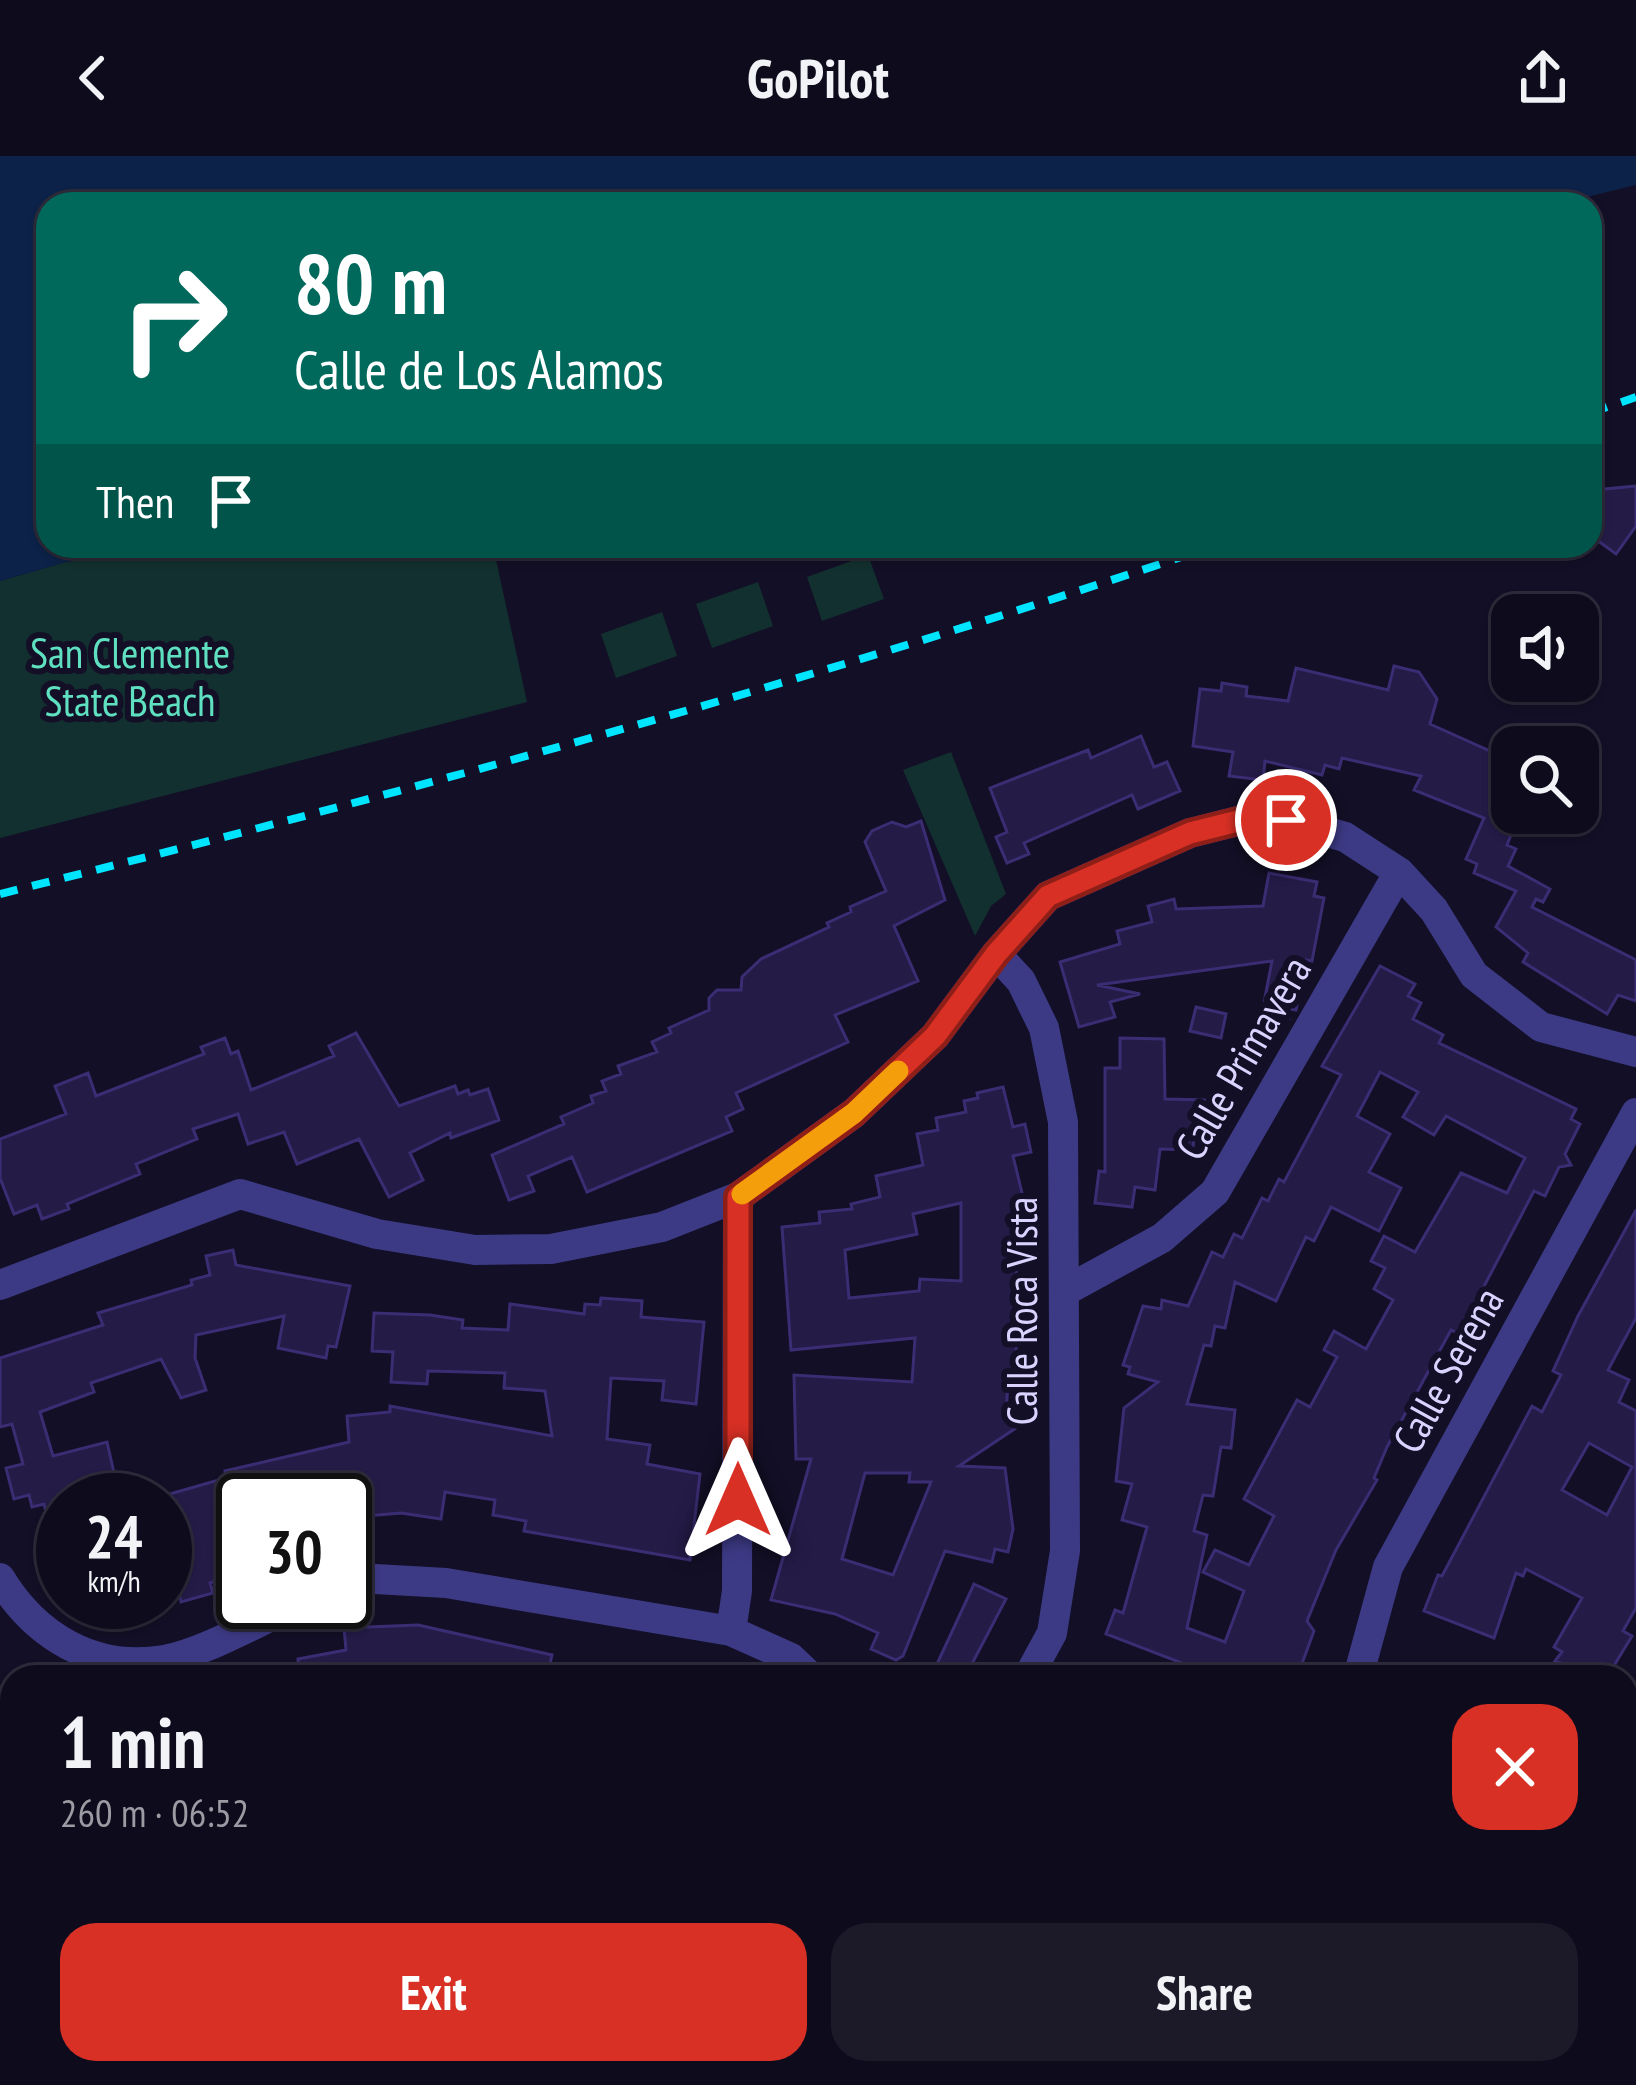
<!DOCTYPE html>
<meta charset="utf-8">
<style>
:root{--surface:#0e0b1c;--page:#1c1929;--text:#f1f3f6;--muted:#9b9ba3;--line:#2e2b3b;--accent:#d93025}
body{margin:0;font-family:"PT Sans Narrow",sans-serif;background:var(--page);color:var(--text);height:100vh;display:flex;flex-direction:column;font-size:45px;white-space:nowrap}
*{box-sizing:border-box;margin:0}
p{font-size:39px;color:var(--muted)}
.icon{flex:none;width:66px;height:66px;fill:none;stroke:currentColor;stroke-width:2;stroke-linecap:round;stroke-linejoin:round}
.map{position:relative;flex:1;overflow:hidden}
.drawer{position:absolute;left:0px;top:1509px;width:1638px;height:420px;display:flex;flex-direction:column;background:var(--surface);border-radius:36px 36px 0 0;box-shadow:0 3px 9px #0004,0 0 0 3px var(--line)}
.drawer>*{flex:none}
.guide{position:absolute;left:36px;top:36px;width:1566px;height:366px;border-radius:36px;box-shadow:0 3px 9px #0004,0 0 0 3px var(--line);background:#00695c;color:#fff;overflow:hidden}
.controls{position:absolute;left:1491px;top:438px;display:grid;gap:24px}
.controls a{display:grid;place-items:center;width:108px;height:108px;border-radius:24px;background:var(--surface);box-shadow:0 3px 9px #0004,0 0 0 3px var(--line);font-size:60px}
.speed{position:absolute;left:36px;top:1317px;display:flex;gap:24px;font-size:60px;font-weight:700;text-align:center}
.speed>*{display:grid;place-content:center;width:156px;height:156px;border-radius:50%;background:var(--surface);box-shadow:0 3px 9px #0004,0 0 0 3px var(--line);line-height:1}
.speed small{font-size:30px;font-weight:400}
.speed .limit{border:6px solid #111;border-radius:18px;background:#fff;color:#111}
.pin{position:absolute;display:grid;place-items:center;width:102px;height:102px;color:#fff;margin:-51px;border:6px solid #fff;border-radius:50%;box-shadow:0 3px 12px #0007}
.me{position:absolute;width:132px;margin:-66px;rotate:0deg;stroke-linejoin:round;filter:drop-shadow(0 0 9px #0008)}
.turn{display:flex;align-items:center;gap:42px;height:252px;padding:0 60px;font-size:54px}
.turn .icon{width:156px;height:156px;stroke-width:2.5}
.turn b{display:block;font-size:84px;line-height:102px}
.then{display:flex;align-items:center;height:114px;padding:0 60px;background:#0003;gap:24px;font-size:45px}
.round{display:grid;place-items:center;flex:none;width:126px;height:126px;border-radius:36px;background:var(--page)}
.head{display:flex;align-items:center;justify-content:space-between;height:204px;padding:0 60px}
h1{font-size:72px;font-weight:600;line-height:90px}
.button{display:flex;gap:24px;margin-top:auto;padding:24px 60px}
.button a{flex:1;height:138px;border-radius:36px;background:var(--accent);color:#fff;font-size:48px;font-weight:600;line-height:138px;text-align:center}
.button a+a{background:var(--page);color:var(--text)}
header{display:flex;justify-content:space-between;align-items:center;height:156px;padding:0 60px;background:var(--surface);font-size:54px;font-weight:600}
.map>svg:first-child{display:block}
.green{fill:#12302f}
.water{fill:#0c2248}
.lines{fill:none;stroke-linecap:round;stroke-linejoin:round}
.stream{stroke:#0c2248;stroke-width:8}
.building{fill:#241b47;stroke:#3b2d73;stroke-width:3;fill-rule:evenodd}
.minor{stroke:#3d3a85;stroke-width:30}
.rail{stroke:#00e5ff;stroke-width:8;stroke-dasharray:18 15;stroke-linecap:butt}
.route-casing{stroke:#8d1f18;stroke-width:30}
.route{stroke:#d93025;stroke-width:21}
.slow{stroke:#f59e0b;stroke-width:21}
.labels{text-anchor:middle;stroke-width:12;stroke-linejoin:round;paint-order:stroke}
.park-label{font-size:42px;fill:#5fe0c0;stroke:#130f26}
.street-label{font-size:42px;fill:#d9d4ff;stroke:#130f26}
</style>
<header><svg class="icon" aria-label="back" viewBox="0 0 24 24"><path d="M15 5l-7 7 7 7"/></svg>GoPilot<svg class="icon" aria-label="share" viewBox="0 0 24 24"><path d="M12 15V3M7 8l5-5 5 5M5 13v7h14v-7"/></svg></header>
<div class="map">
<svg width="1636" height="1929" viewBox="0 0 1636 1929">
<rect width="100%" height="100%" fill="#130f26"/>
<path class="green" d="M 186,390 L 493,390 L 527,546 L 0,682 L 0,425 L 66,406 Z
M 868,399 L 884,443 L 822,465 L 807,421 Z
M 758,426 L 773,470 L 712,492 L 696,448 Z
M 662,456 L 677,500 L 616,522 L 601,478 Z
M 951,596 L 1006,738 L 991,750 L 975,780 L 903,614 Z"/>
<path class="water" d="M 0,0 L 1636,0 L 1636,29 L 1558,48 L 48,48 L 48,390 L 186,390 L 66,406 L 0,425 Z"/>
<g class="lines">
<path class="stream" d="M 0,1621 L 12,1646
M 0,1795 L 12,1768
M 700,1917 L 720,1929"/>
</g>
<path class="building" d="M 1636,330 L 1636,370 L 1616,398 L 1590,379 L 1590,340 L 1595,334 Z
M 1394,510 L 1419,516 L 1437,543 L 1430,568 L 1512,605 L 1512,657 L 1520,657 L 1507,689 L 1516,693 L 1508,710 L 1550,733 L 1543,746 L 1536,743 L 1532,751 L 1636,804 L 1636,845 L 1618,839 L 1607,858 L 1523,806 L 1528,797 L 1496,771 L 1516,735 L 1474,717 L 1477,708 L 1466,703 L 1484,662 L 1414,634 L 1421,620 L 1342,602 L 1339,613 L 1325,609 L 1322,619 L 1265,605 L 1263,624 L 1229,620 L 1233,596 L 1193,590 L 1200,533 L 1221,535 L 1222,527 L 1247,531 L 1246,540 L 1288,545 L 1296,512 L 1388,534 Z
M 1141,580 L 1154,611 L 1167,606 L 1180,635 L 1138,653 L 1132,639 L 1024,687 L 1029,698 L 1007,707 L 996,681 L 1007,676 L 990,632 L 1088,594 L 1091,602 Z
M 921,665 L 945,744 L 894,770 L 918,825 L 835,859 L 848,886 L 736,937 L 743,953 L 726,961 L 732,975 L 587,1036 L 572,1001 L 528,1020 L 534,1035 L 509,1044 L 492,999 L 564,968 L 561,961 L 593,947 L 591,940 L 606,935 L 602,925 L 621,918 L 618,910 L 657,896 L 652,886 L 671,877 L 669,872 L 709,854 L 709,842 L 717,834 L 741,834 L 742,821 L 761,803 L 829,771 L 827,767 L 851,756 L 850,751 L 886,735 L 865,686 L 872,675 L 892,666 L 906,671 Z
M 1269,717 L 1317,726 L 1314,740 L 1324,742 L 1312,805 L 1306,804 L 1296,854 L 1290,853 L 1289,862 L 1262,857 L 1272,805 L 1097,829 L 1140,838 L 1110,846 L 1115,861 L 1079,871 L 1060,806 L 1120,788 L 1117,775 L 1152,766 L 1148,750 L 1174,743 L 1176,753 L 1263,750 Z
M 1380,810 L 1415,828 L 1408,840 L 1421,847 L 1413,863 L 1443,879 L 1439,887 L 1576,953 L 1571,963 L 1580,968 L 1565,998 L 1571,1009 L 1559,1011 L 1545,1040 L 1534,1035 L 1459,1178 L 1451,1174 L 1387,1291 L 1374,1322 L 1377,1324 L 1336,1394 L 1307,1465 L 1314,1475 L 1297,1521 L 1218,1521 L 1106,1478 L 1115,1454 L 1123,1457 L 1147,1371 L 1122,1364 L 1132,1328 L 1116,1325 L 1124,1252 L 1158,1226 L 1128,1218 L 1130,1211 L 1123,1209 L 1143,1150 L 1161,1153 L 1162,1144 L 1188,1150 L 1212,1096 L 1223,1101 L 1234,1078 L 1242,1082 L 1262,1042 L 1268,1045 L 1279,1023 L 1284,1026 L 1341,919 L 1322,910 ZM 1380,916 L 1418,936 L 1403,961 L 1434,979 L 1446,960 L 1525,1002 L 1507,1037 L 1461,1017 L 1415,1096 L 1384,1080 L 1371,1105 L 1385,1112 L 1374,1133 L 1393,1144 L 1366,1193 L 1334,1175 L 1324,1194 L 1337,1201 L 1310,1251 L 1297,1244 L 1244,1343 L 1274,1360 L 1249,1409 L 1215,1394 L 1203,1416 L 1244,1435 L 1225,1486 L 1187,1472 L 1207,1379 L 1194,1375 L 1203,1339 L 1213,1340 L 1221,1291 L 1231,1292 L 1235,1254 L 1187,1248 L 1204,1189 L 1211,1190 L 1215,1170 L 1225,1172 L 1235,1126 L 1276,1145 L 1306,1081 L 1314,1085 L 1331,1051 L 1379,1075 L 1401,1032 L 1369,1016 L 1390,978 L 1357,960 Z
M 1196,851 L 1226,858 L 1221,882 L 1190,875 Z
M 356,877 L 399,950 L 455,930 L 458,938 L 468,934 L 470,939 L 488,933 L 499,964 L 451,982 L 450,977 L 410,997 L 423,1024 L 389,1041 L 359,983 L 297,1008 L 284,976 L 248,988 L 238,958 L 193,973 L 197,983 L 136,1008 L 140,1018 L 67,1048 L 69,1053 L 42,1063 L 37,1049 L 14,1058 L 0,1022 L 0,983 L 66,958 L 55,930 L 88,917 L 96,940 L 204,898 L 201,891 L 225,882 L 231,898 L 238,895 L 251,934 L 334,900 L 329,890 Z
M 1120,882 L 1164,883 L 1165,943 L 1207,944 L 1206,970 L 1194,978 L 1193,994 L 1160,993 L 1155,1034 L 1135,1031 L 1132,1051 L 1095,1047 L 1099,1015 L 1105,1016 L 1105,912 L 1120,912 Z
M 1003,931 L 1013,971 L 1025,968 L 1031,996 L 1013,1000 L 1023,1041 L 1017,1042 L 1016,1229 L 1008,1228 L 1006,1257 L 1016,1272 L 959,1310 L 1005,1312 L 1013,1373 L 1008,1396 L 995,1393 L 992,1406 L 945,1395 L 903,1500 L 896,1504 L 871,1493 L 878,1477 L 835,1458 L 771,1444 L 811,1303 L 796,1303 L 794,1219 L 912,1226 L 915,1182 L 791,1194 L 782,1071 L 820,1067 L 819,1056 L 852,1053 L 851,1048 L 880,1041 L 876,1020 L 923,1009 L 917,978 L 938,974 L 936,962 L 966,956 L 964,945 L 978,942 L 977,937 ZM 961,1047 L 961,1125 L 920,1123 L 919,1135 L 849,1142 L 845,1094 L 917,1078 L 913,1058 ZM 865,1317 L 910,1317 L 909,1326 L 931,1326 L 893,1419 L 842,1403 Z
M 1636,1054 L 1636,1162 L 1608,1214 L 1629,1224 L 1619,1246 L 1636,1255 L 1636,1452 L 1623,1475 L 1632,1480 L 1607,1521 L 1570,1521 L 1573,1511 L 1555,1505 L 1562,1496 L 1554,1491 L 1582,1442 L 1526,1413 L 1523,1420 L 1516,1417 L 1494,1482 L 1424,1455 L 1438,1419 L 1442,1420 L 1532,1250 L 1542,1256 L 1561,1219 L 1553,1215 L 1578,1160 ZM 1589,1287 L 1632,1311 L 1607,1359 L 1562,1334 Z
M 233,1094 L 236,1109 L 350,1130 L 336,1191 L 328,1190 L 326,1202 L 278,1192 L 284,1160 L 196,1179 L 195,1202 L 206,1234 L 181,1242 L 161,1203 L 91,1227 L 94,1236 L 40,1256 L 53,1300 L 107,1286 L 114,1317 L 93,1323 L 96,1334 L 63,1343 L 63,1393 L 56,1394 L 44,1348 L 32,1351 L 29,1339 L 14,1343 L 6,1312 L 23,1308 L 12,1268 L 0,1271 L 0,1202 L 103,1169 L 98,1157 L 192,1129 L 191,1124 L 210,1119 L 206,1100 Z
M 601,1142 L 642,1145 L 641,1161 L 704,1166 L 696,1248 L 662,1244 L 664,1225 L 611,1222 L 607,1283 L 650,1289 L 647,1308 L 700,1318 L 690,1404 L 524,1375 L 526,1365 L 493,1359 L 495,1344 L 445,1336 L 441,1363 L 401,1357 L 355,1361 L 352,1326 L 291,1344 L 243,1344 L 243,1381 L 223,1386 L 231,1413 L 224,1415 L 225,1422 L 210,1427 L 213,1437 L 181,1446 L 179,1437 L 165,1441 L 165,1362 L 172,1361 L 166,1339 L 226,1322 L 225,1315 L 349,1286 L 347,1260 L 390,1256 L 390,1250 L 552,1280 L 545,1235 L 504,1232 L 505,1217 L 428,1215 L 427,1228 L 391,1226 L 393,1196 L 372,1195 L 374,1157 L 430,1159 L 463,1164 L 462,1172 L 508,1174 L 510,1148 L 584,1158 L 585,1148 L 600,1149 Z
M 974,1428 L 1006,1443 L 965,1521 L 937,1508 Z
M 418,1469 L 552,1499 L 547,1521 L 299,1521 L 298,1503 L 346,1494 L 344,1472 Z"/>
<g class="lines">
<path class="minor" d="M 996,798 L 1021,825 L 1044,872 L 1063,966 L 1065,1395 L 1052,1477 L 1028,1521
M 0,1129 L 240,1038 L 377,1078 L 475,1094 L 551,1093 L 662,1071 L 738,1041 L 854,957 L 935,880 L 996,798 L 1048,740 L 1190,677 L 1238,665 L 1286,664 L 1345,681 L 1399,716 L 1434,754 L 1474,819 L 1541,871 L 1636,896
M 1065,1135 L 1162,1082 L 1215,1036 L 1399,716
M 0,1422 C 35,1480 94,1516 164,1504 C 204,1497 262,1463 301,1446
M 345,1427 L 357,1422 L 446,1427 L 731,1475 L 791,1502 L 811,1521
M 731,1475 L 737,1435 L 738,1041
M 1358,1521 L 1388,1411 L 1636,957
M 122,1917 L 123,1929
M 388,1917 L 392,1929
M 1266,1917 L 1281,1929
M 1629,1929 L 1636,1843"/>
<path class="rail" d="M 1590,257 L 1636,241
M 0,738 C 409,636 814,525 1214,390"/>
</g>
<g class="lines">
<defs>
<path id="route" d="M 738,1344 L 738,1041 L 854,957 L 935,880 L 996,798 L 1048,740 L 1190,677 L 1238,665 L 1286,664"/>
</defs>
<use href="#route" class="route-casing"/>
<use href="#route" class="route"/>
<path class="slow" d="M 742,1038 L 854,957 L 898,915"/>
</g>
<g class="labels">
<g class="park-label">
<text x="130" y="512">San Clemente<tspan x="130" dy="48">State Beach</tspan></text>
</g>
<g class="street-label">
<text transform="translate(1243 902) rotate(-60)" y="15">Calle Primavera</text>
<text transform="translate(1022 1155) rotate(-90)" y="15">Calle Roca Vista</text>
<text transform="translate(1448 1214) rotate(-61)" y="15">Calle Serena</text>
</g>
</g>
</svg>
<div class="controls">
<a><svg class="icon" aria-label="sound" viewBox="0 0 24 24"><path d="M4 9h4l5-4v14l-5-4H4zM17 9q2 3 0 6"/></svg></a>
<a><svg class="icon" aria-label="search" viewBox="0 0 24 24"><circle cx="10" cy="10" r="6"/><path d="M15 15l6 6"/></svg></a>
</div>
<div class="speed"><div>24<small>km/h</small></div><div class="limit">30</div></div>
<div class="pin" style="left:1286px;top:664px;background:#d93025"><svg class="icon" aria-label="arrive" viewBox="0 0 24 24"><path d="M6 21V4h12l-3 4 3 4H6"/></svg></div>
<svg class="me" style="left:738px;top:1344px" viewBox="-20 -20 40 40"><path d="M0-17L14 15 0 8-14 15z" fill="#d93025" stroke="#fff" stroke-width="4"/></svg>
<div class="guide">
<div class="turn"><svg class="icon" aria-label="right" viewBox="0 0 24 24"><path d="M7 20v-9h11M14 6l5 5-5 5"/></svg><div><b>80 m</b>Calle de Los Alamos</div></div>
<div class="then">Then<svg class="icon" aria-label="arrive" viewBox="0 0 24 24"><path d="M6 21V4h12l-3 4 3 4H6"/></svg></div>
</div>
<section class="drawer">
<div class="head"><div><h1>1 min</h1><p>260 m · 06:52</p></div><a class="round" style="background:#d93025;color:#fff"><svg class="icon" aria-label="close" viewBox="0 0 24 24"><path d="M6 6l12 12M18 6L6 18"/></svg></a></div>
<div class="button"><a>Exit</a><a>Share</a></div>
</section>
</div>
